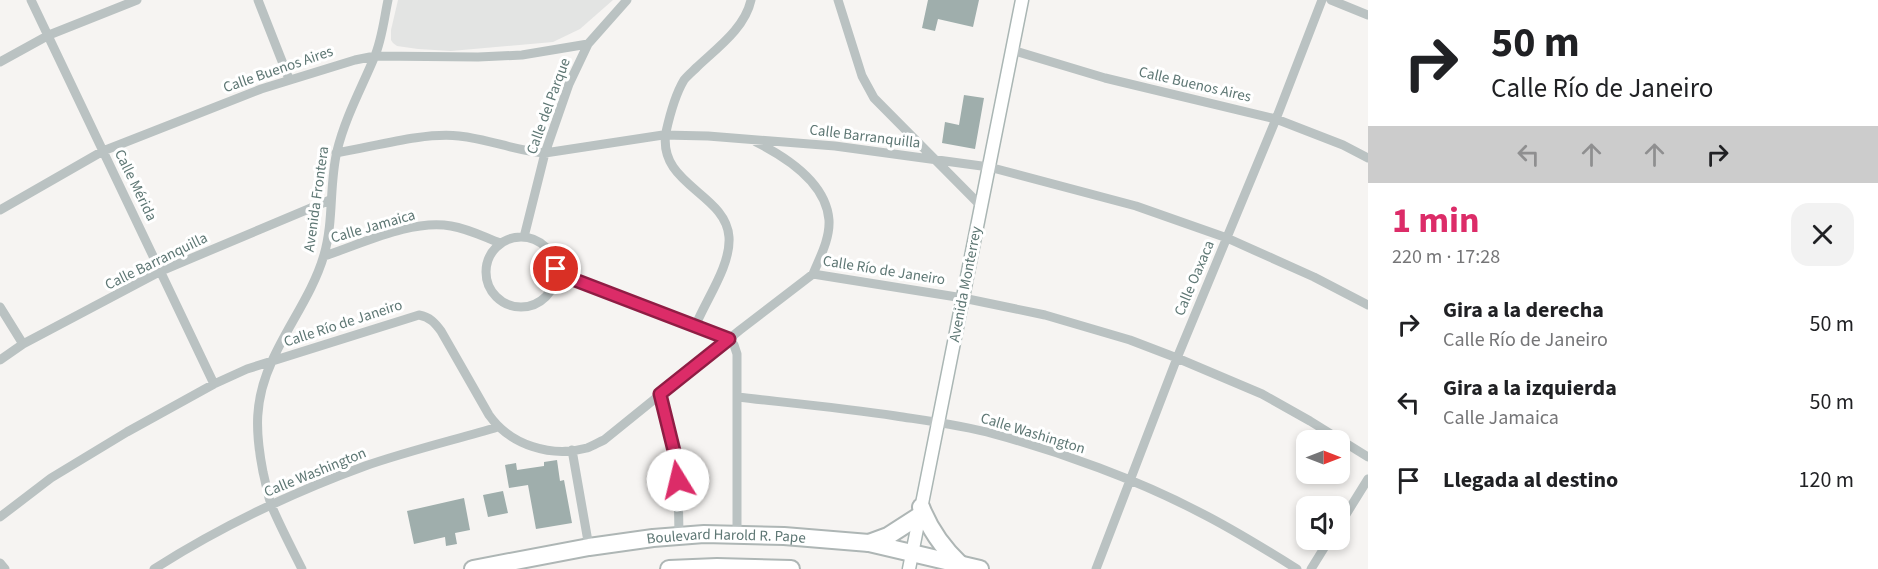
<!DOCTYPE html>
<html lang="es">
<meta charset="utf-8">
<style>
:root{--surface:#fff;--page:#f2f2f2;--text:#202124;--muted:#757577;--accent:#dc2c68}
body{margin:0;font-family:"Source Sans 3",sans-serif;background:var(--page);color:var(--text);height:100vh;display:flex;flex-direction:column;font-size:22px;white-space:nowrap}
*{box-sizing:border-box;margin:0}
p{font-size:20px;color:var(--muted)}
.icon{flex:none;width:33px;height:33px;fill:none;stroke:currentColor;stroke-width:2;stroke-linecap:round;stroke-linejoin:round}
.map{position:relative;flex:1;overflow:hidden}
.side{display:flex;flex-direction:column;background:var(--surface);width:510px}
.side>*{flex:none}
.guide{background:#fff;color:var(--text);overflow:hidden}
.needle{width:39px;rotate:90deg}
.tools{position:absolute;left:1296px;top:430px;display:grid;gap:12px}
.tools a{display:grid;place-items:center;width:54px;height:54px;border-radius:12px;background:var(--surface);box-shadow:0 3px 9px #0003;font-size:30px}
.pin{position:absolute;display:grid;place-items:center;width:51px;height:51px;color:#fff;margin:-26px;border:3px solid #fff;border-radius:50%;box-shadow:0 2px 6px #0007}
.me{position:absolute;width:66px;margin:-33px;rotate:351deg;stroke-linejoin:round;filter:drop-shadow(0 0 4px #0008)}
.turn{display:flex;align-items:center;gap:21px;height:126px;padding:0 24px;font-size:27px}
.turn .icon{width:78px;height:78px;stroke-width:2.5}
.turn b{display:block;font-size:42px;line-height:51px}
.lanes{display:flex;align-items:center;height:57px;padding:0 24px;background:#0003;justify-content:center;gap:30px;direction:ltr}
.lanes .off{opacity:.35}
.round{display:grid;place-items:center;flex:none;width:63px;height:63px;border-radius:18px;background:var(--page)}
.head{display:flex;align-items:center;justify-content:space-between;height:102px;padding:0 24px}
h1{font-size:36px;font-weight:700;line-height:45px;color:var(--accent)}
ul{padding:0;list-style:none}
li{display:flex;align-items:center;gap:18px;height:78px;padding:0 24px}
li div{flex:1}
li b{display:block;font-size:22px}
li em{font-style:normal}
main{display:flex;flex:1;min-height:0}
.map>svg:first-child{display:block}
.built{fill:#e3e4e3}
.building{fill:#9faeac}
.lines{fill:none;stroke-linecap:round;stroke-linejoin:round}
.secondary-casing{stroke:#aab6b4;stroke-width:15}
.highway-casing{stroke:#aeb6b5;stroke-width:20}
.street{stroke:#bac2c2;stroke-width:9}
.secondary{stroke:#fff;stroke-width:12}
.highway{stroke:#fff;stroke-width:16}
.route-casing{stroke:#8f1d44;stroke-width:15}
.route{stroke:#dc2c68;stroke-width:10}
.labels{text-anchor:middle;stroke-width:6;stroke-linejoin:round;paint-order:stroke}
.street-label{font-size:15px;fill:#5e7774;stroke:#fff}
</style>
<main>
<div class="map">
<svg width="1368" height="569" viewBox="0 0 1368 569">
<rect width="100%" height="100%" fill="#f6f4f2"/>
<path class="built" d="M 398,0 L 613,0 L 580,29 L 553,42 L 451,51 L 418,49 L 397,46 L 393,43 L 391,40 L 391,30 Z"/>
<path class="building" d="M 928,0 L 979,0 L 973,27 L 938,19 L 935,31 L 922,28 Z
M 964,95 L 984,98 L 975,149 L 942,143 L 945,122 L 959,125 Z
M 557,460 L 560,481 L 564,480 L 572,523 L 536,529 L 528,485 L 509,488 L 505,465 L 516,463 L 517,470 L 544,466 L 544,462 Z
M 503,491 L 508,513 L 488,517 L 483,495 Z
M 464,498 L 470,530 L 455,533 L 457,544 L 446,546 L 445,537 L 414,544 L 407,511 Z"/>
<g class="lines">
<defs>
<path id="secondary" d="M 909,569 L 1022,0"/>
<g id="highway">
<path d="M 921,507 C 930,530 942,547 960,564"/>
<path d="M 869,543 L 888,536 L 919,516"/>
<path id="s1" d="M 473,569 L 589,547 L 653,538 L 704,534 L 784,536 L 869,543 L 980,569"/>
<path d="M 669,569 L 717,567 L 791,569"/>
</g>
</defs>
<use href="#secondary" class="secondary-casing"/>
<use href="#highway" class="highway-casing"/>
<path class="street" d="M 31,0 L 214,384
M 258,0 L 289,79
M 838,0 L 862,76 L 874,98 L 981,206
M 1331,0 L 1368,15
M 1012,50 L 1105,78 L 1276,119 L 1343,145 L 1368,158
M 0,62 L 49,35 L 137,0
M 756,142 C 786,157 826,182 829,220 C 830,239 820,257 813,274
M 336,153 C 373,147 423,132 459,136 C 489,139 516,151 545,153 L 663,135 L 708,136 L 835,146 L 989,167 L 1136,206 L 1227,238 L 1314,277 L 1368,305
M 0,210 L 103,151 L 261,89 L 355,60 L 375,56 L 478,57 L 522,55 L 588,44
M486 272a35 35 0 1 1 70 0a35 35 0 1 1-70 0Z
M 524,237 L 545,153 L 569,84 L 588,44 L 627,0
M 324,256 C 362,244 411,219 451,226 C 469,229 484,237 500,243
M 556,269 L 575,280 L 729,339 L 734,345 L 737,354 L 737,535
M 0,307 L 23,344
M 695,327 C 705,301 731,266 729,237 C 726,193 657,185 666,132 C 670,114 675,95 684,80 C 688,75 693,71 697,67 C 717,48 745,28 751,0
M 0,360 L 23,344 L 161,271 L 330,200
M 660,394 L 674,451 L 678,480 L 679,535
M 737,397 C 790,403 843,408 896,416 C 929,421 962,425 994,434 C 1061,452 1138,480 1199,512 C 1233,529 1265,549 1297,569
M 572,450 L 589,547
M 0,517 L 51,478 L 127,432 L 214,384 L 247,369 L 419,315 C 430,317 435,323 441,331 L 489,415 C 510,445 551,458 587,448 C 593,446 599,442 604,440 L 740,330 L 813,274 L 963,298 L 1045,315 L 1130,340 L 1177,358 L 1262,394 L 1310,421 L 1368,457
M 1340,524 L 1368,479
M 0,563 L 5,569
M 154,569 C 220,527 291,493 365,466 C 408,451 454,440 498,427
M 302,569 C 292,549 281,528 272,507 C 268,497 266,484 263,472 C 255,431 254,400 272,361 C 288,325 313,293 324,255 C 334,221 329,185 337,151 C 345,118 361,89 374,58 C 382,40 384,19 388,0
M 1096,569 L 1177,358 L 1276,119 L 1322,0
M 1311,569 L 1329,540"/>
<use href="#secondary" class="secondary"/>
<use href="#highway" class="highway"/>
</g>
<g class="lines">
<defs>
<path id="route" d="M 556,269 L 575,280 L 729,339 L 660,394 L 674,451 L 678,480"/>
</defs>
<use href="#route" class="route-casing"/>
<use href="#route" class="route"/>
</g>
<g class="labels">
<g class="street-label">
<text transform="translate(278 69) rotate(-19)" y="5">Calle Buenos Aires</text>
<text transform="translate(1195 84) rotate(13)" y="5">Calle Buenos Aires</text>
<text transform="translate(548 106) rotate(-70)" y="5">Calle del Parque</text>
<text transform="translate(865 136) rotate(7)" y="5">Calle Barranquilla</text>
<text transform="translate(136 185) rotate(64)" y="5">Calle Mérida</text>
<text transform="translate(316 199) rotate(-82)" y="5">Avenida Frontera</text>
<text transform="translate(373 226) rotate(-16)" y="5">Calle Jamaica</text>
<text transform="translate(156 261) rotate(-26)" y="5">Calle Barranquilla</text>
<text transform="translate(884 270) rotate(9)" y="5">Calle Río de Janeiro</text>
<text transform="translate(1194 278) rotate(-67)" y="5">Calle Oaxaca</text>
<text transform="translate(965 284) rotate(-79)" y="5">Avenida Monterrey</text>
<text transform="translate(343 323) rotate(-18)" y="5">Calle Río de Janeiro</text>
<text transform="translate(1033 433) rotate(17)" y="5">Calle Washington</text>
<text transform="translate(315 472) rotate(-22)" y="5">Calle Washington</text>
<text dy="5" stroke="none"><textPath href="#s1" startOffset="256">Boulevard Harold R. Pape</textPath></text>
</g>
</g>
</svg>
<div class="tools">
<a><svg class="needle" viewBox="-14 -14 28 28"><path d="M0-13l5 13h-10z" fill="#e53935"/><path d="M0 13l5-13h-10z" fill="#757577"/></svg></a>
<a><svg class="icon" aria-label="sound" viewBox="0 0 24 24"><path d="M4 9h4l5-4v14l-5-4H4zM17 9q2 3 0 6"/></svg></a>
</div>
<div class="pin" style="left:556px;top:269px;background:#d93025"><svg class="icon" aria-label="arrive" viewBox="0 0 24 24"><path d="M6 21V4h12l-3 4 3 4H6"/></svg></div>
<svg class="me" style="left:678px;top:480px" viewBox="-20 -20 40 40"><circle r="19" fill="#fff"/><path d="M0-13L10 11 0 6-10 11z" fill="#dc2c68"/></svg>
</div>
<section class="side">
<div class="guide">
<div class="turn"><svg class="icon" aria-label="right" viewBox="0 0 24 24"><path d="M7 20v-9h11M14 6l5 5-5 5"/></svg><div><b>50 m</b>Calle Río de Janeiro</div></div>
<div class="lanes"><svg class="icon off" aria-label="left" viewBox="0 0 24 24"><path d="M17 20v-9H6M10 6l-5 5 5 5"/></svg><svg class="icon off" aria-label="ahead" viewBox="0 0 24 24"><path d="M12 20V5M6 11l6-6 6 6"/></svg><svg class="icon off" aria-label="ahead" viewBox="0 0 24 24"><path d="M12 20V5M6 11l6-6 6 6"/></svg><svg class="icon" aria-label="right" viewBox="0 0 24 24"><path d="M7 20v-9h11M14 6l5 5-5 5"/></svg></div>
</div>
<div class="head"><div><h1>1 min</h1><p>220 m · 17:28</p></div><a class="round"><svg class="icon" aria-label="close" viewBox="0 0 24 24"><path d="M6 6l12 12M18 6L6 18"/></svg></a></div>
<ul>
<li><svg class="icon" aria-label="right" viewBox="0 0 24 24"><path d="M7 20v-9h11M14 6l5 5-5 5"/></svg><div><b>Gira a la derecha</b><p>Calle Río de Janeiro</p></div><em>50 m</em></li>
<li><svg class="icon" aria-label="left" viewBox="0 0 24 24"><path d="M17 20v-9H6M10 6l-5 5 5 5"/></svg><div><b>Gira a la izquierda</b><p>Calle Jamaica</p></div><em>50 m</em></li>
<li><svg class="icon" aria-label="arrive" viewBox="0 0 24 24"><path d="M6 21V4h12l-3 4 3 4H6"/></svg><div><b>Llegada al destino</b></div><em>120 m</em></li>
</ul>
</section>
</main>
